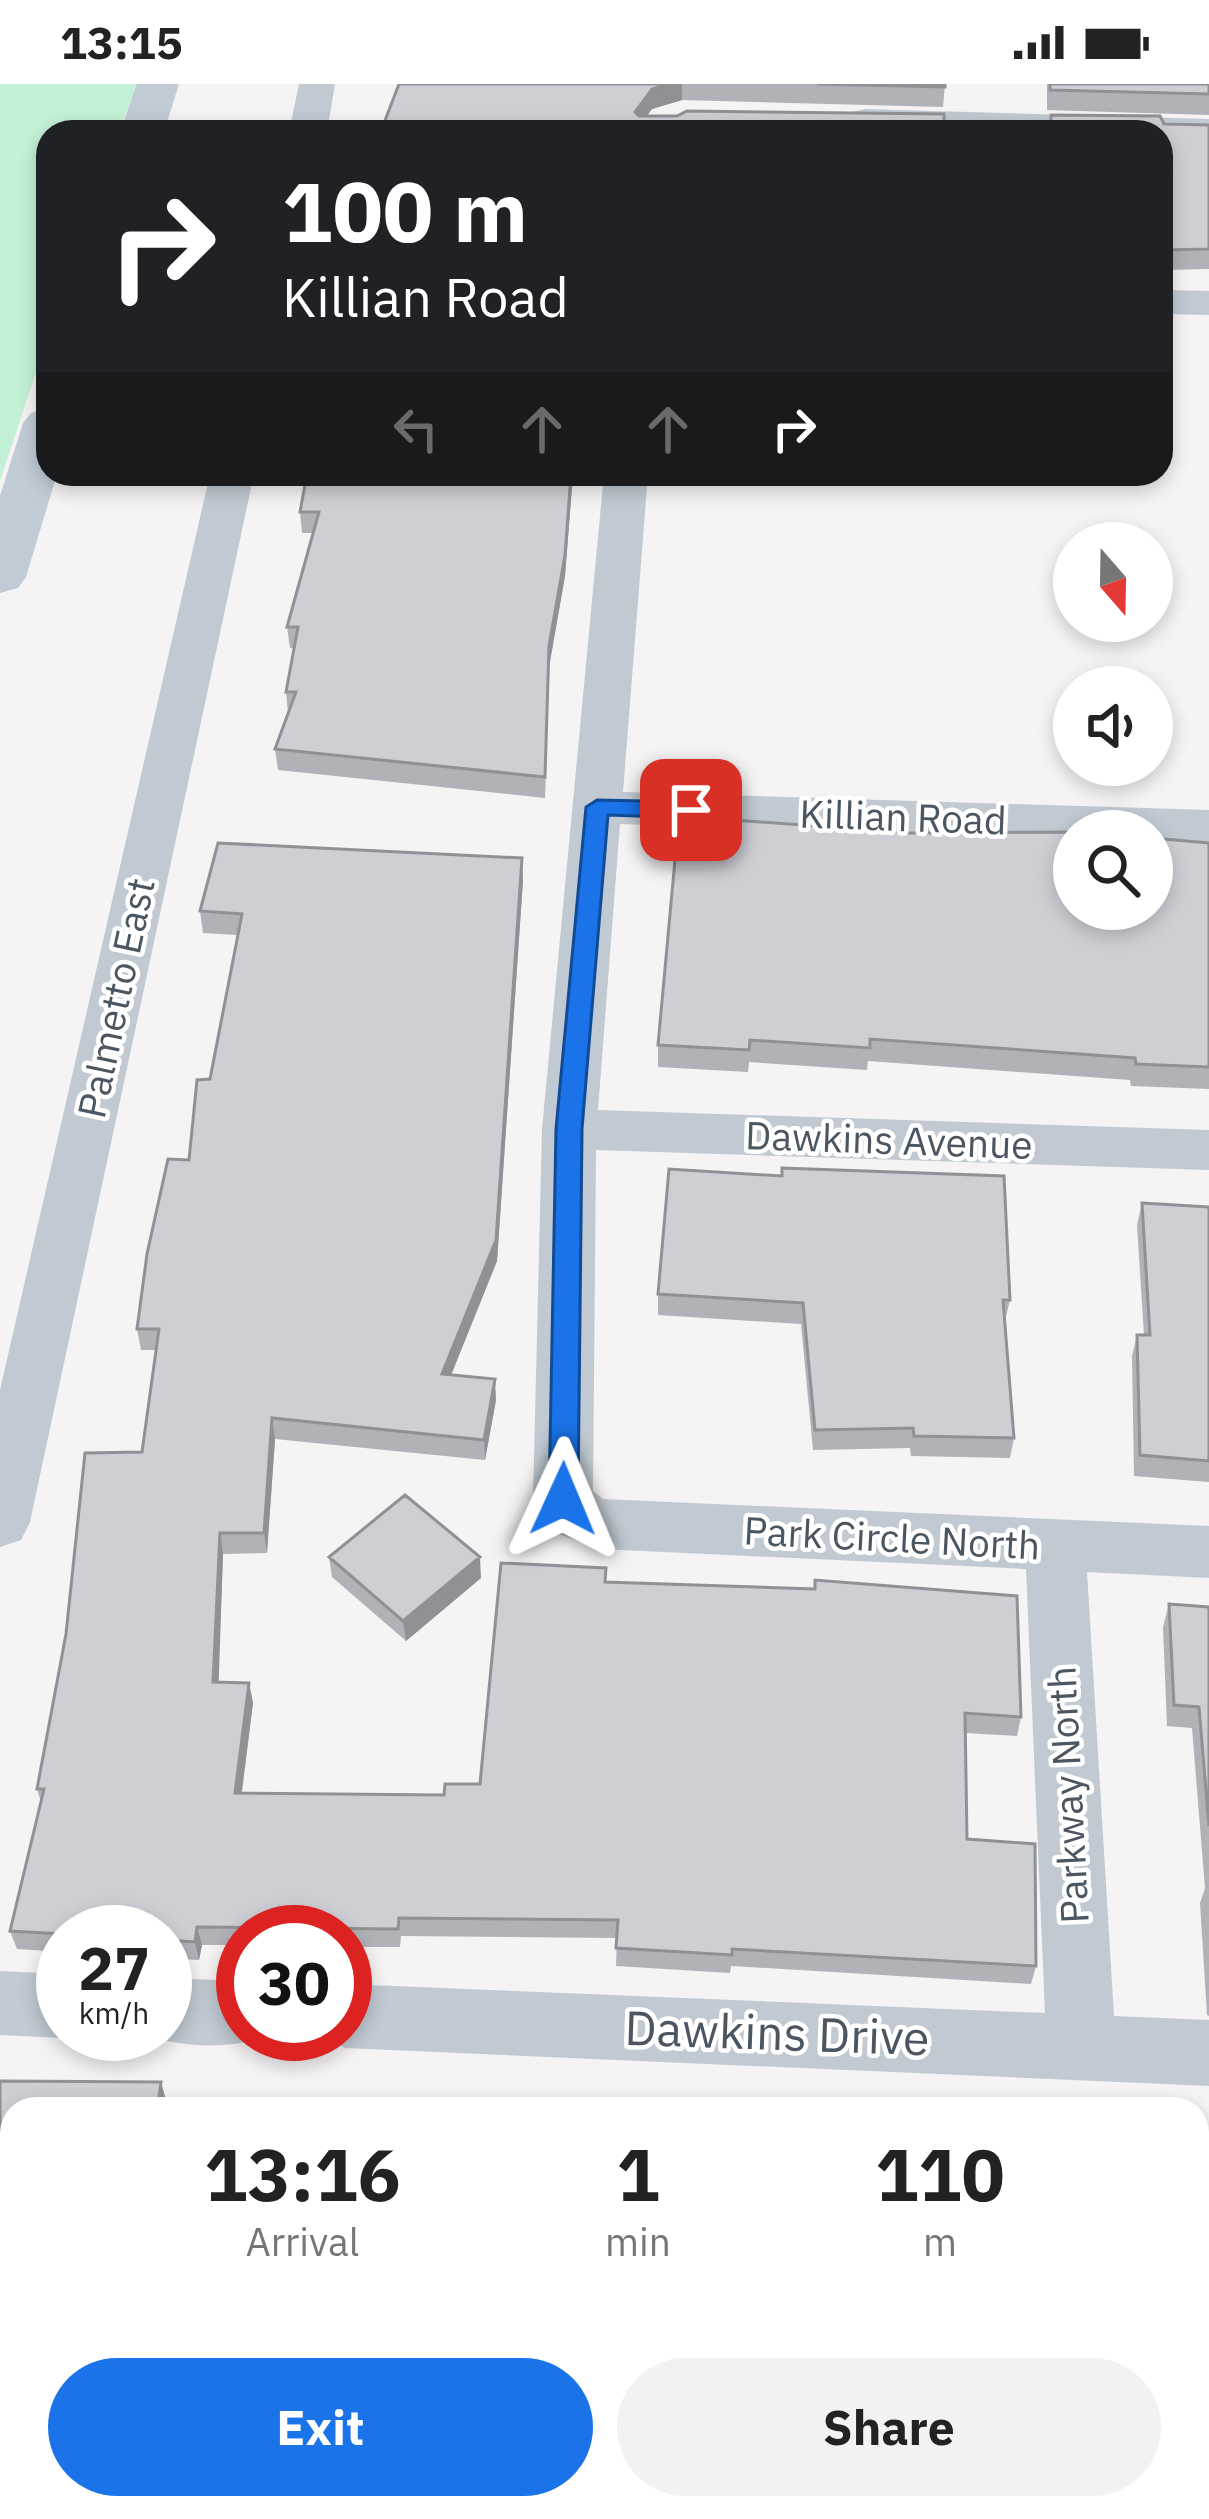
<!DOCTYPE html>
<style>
:root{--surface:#fff;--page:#f2f2f2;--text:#222;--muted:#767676;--accent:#1a73e8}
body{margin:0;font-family:"IBM Plex Sans",sans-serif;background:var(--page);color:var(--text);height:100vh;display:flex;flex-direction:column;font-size:45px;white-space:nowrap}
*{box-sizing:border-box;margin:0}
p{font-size:39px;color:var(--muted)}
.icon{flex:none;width:66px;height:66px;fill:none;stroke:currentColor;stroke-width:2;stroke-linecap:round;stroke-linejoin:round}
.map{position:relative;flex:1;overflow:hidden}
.sheet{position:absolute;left:0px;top:2013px;width:1209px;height:423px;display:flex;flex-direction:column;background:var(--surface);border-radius:36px 36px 0 0;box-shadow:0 6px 18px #0003}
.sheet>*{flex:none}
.banner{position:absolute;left:36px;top:36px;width:1137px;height:366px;border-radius:36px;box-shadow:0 6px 18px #0003;background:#202124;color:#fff;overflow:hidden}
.needle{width:78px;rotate:160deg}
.tools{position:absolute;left:1053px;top:438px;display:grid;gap:24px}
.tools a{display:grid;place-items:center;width:120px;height:120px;border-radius:50%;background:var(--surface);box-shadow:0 6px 18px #0003;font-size:60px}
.speed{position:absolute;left:36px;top:1821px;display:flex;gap:24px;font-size:60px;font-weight:700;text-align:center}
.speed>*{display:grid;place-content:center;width:156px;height:156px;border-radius:50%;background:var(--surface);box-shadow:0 6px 18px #0003;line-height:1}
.speed small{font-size:30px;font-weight:400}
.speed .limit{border:18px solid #d22;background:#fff;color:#111}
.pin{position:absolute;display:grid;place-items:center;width:102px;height:102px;color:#fff;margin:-51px;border-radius:24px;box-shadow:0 6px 18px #0006}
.me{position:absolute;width:132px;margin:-66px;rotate:1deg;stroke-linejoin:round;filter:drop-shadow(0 0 9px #0008)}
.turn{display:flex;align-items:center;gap:42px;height:252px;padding:0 48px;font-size:54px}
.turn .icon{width:156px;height:156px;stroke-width:2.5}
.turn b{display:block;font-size:84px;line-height:102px}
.lanes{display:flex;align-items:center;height:114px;padding:0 48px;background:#0003;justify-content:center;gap:60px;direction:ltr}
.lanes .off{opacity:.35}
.eta{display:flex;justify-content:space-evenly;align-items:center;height:204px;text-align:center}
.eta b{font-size:72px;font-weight:700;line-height:84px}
.primary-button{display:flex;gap:24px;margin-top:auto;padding:24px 48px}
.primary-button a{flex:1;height:138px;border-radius:72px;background:var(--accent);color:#fff;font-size:48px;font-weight:700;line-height:138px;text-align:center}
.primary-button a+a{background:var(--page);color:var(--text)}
.status{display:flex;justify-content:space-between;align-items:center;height:84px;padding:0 60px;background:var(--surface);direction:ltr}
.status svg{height:33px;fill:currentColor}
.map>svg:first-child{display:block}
.green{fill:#c3f1d5}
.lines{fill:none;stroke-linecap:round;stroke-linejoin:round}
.street{fill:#c1cad2;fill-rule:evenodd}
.secondary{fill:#c1cbd6;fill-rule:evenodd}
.wall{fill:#b0b2b7}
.shaded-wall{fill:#909195}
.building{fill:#cdcfd5;stroke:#909195;stroke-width:3}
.route{fill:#1a73e8;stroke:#114b97;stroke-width:3}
.labels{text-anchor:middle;stroke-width:9;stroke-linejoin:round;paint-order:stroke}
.street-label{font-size:39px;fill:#4a5661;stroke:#fff}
.near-street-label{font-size:48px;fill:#4a5661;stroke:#fff}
</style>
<div class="status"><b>13:15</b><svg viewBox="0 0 49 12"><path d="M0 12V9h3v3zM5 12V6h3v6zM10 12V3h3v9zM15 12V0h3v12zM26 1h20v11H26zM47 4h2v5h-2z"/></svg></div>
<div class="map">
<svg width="1209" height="2435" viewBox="0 0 1209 2435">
<rect width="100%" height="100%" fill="#f5f3f3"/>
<path class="green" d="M 0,0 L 138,0 L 118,48 L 48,48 L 48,252 L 0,397 Z"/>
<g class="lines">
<path class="street" d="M 299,0 L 335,0 L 327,48 L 289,48 Z
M 865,25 L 1209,35 L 1209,57 L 1161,56 L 1161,48 L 852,44 L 846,36 L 852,28 Z
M 1161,206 L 1209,207 L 1209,231 L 1161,230 Z
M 210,390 L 254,390 L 30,1438 L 21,1456 L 0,1463 L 0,1306 Z
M 604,390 L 648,390 L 623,708 L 1209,726 L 1209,758 L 1152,757 L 1152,747 L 1074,747 L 1074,754 L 620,740 L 598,1026 L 1209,1046 L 1209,1086 L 596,1066 L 593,1407 L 603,1415 L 1209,1442 L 1209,1494 L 1087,1488 L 1114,1932 L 1209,1936 L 1209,2002 L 345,1964 L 318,1950 L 345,1950 L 345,1900 L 1045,1929 L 1026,1485 L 600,1465 L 556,1449 L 533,1415 L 542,1045 Z
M 0,1887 L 63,1890 L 63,1950 L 74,1950 L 63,1954 L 0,1951 Z
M 165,1894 L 243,1897 L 243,1950 L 267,1952 C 230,1966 181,1964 144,1950 L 165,1950 Z"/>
<path class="secondary" d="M 137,0 L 179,0 L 164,48 L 120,48 Z
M 48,324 L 48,390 L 57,390 L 26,493 L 18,504 L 0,509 L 0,412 L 23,339 L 31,329 Z"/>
</g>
<path class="wall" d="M 399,0 L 945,0 L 943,23 L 682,16 L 652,25 L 646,32 L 1049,40 L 1051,31 L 1164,40 L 1209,41 L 1209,185 L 1161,186 L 1161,48 L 382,48 Z
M 1047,0 L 1209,0 L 1209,31 L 1047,26 Z
M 307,390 L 573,390 L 565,492 L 549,583 L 545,714 L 278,686 L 275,665 L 288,629 L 286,608 L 294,564 L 290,564 L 287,543 L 314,449 L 302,449 L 300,428 Z
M 911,749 L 1209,759 L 1209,1005 L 1131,1002 L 1130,996 L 868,977 L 867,986 L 749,978 L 748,988 L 658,983 L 658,961 Z
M 523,796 L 497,1177 L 451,1291 L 496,1316 L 485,1376 L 275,1355 L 267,1469 L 223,1470 L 218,1599 L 249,1599 L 253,1619 L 242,1709 L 444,1711 L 480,1700 L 606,1498 L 1021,1633 L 1017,1652 L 965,1649 L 967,1755 L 1036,1882 L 1031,1900 L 731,1882 L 730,1889 L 616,1882 L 617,1854 L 401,1852 L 400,1863 L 345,1863 L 345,1848 L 243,1848 L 243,1861 L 202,1861 L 199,1876 L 165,1874 L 165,1848 L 63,1848 L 63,1868 L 17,1865 L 10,1847 L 41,1718 L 37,1705 L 142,1368 L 156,1266 L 141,1266 L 137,1245 L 189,1076 L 210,995 L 238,851 L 203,849 L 200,827 Z
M 1142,1119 L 1209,1123 L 1209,1398 L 1134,1392 L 1132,1272 L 1137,1251 L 1144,1251 L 1137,1141 Z
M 658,1210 L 1010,1216 L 1005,1237 L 1014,1354 L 1010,1374 L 911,1372 L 910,1364 L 813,1366 L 801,1240 L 658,1231 Z
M 329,1473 L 481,1494 L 406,1557 L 332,1493 Z
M 1169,1520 L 1209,1523 L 1209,1932 L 1207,1931 L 1200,1819 L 1205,1804 L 1192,1644 L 1167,1642 L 1163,1543 Z"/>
<path class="shaded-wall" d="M 669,0 L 682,0 L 682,16 L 652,25 L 635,48 L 635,28 L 652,5 Z
M 571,390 L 573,390 L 565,492 L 549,583 L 545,714 L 549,562 Z
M 522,774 L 523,796 L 497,1177 L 443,1311 L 442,1290 Z
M 495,1295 L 496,1316 L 485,1376 L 484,1356 Z
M 272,1334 L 275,1355 L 267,1469 L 264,1449 Z
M 220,1449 L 223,1470 L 218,1618 L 213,1598 Z
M 480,1473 L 481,1494 L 406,1557 L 403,1537 Z
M 249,1599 L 253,1619 L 239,1727 L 235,1709 Z
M 197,1843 L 202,1861 L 199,1876 L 195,1858 Z
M 161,1998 L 166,2016 L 165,2025 L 158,2021 Z"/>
<path class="building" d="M 399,0 L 669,0 L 652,5 L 635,28 L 639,32 L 677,32 L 687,27 L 944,30 L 944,38 L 1051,40 L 1051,31 L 1160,32 L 1164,40 L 1209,41 L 1209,165 L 1161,166 L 1161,48 L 381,47 Z
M 817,0 L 945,0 L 945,3 Z
M 1050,0 L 1209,0 L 1209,10 L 1050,6 Z
M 307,390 L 571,390 L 565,471 L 549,562 L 545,693 L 275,665 L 296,608 L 286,608 L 298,543 L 287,543 L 319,428 L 300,428 Z
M 679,732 L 911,749 L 1074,748 L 1074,825 L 1152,825 L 1152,754 L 1209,759 L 1209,983 L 1136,980 L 1135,974 L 870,955 L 870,964 L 750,956 L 749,966 L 658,961 Z
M 218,759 L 522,774 L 496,1156 L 442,1290 L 495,1295 L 484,1356 L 272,1334 L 264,1449 L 220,1449 L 213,1598 L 249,1599 L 235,1709 L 444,1711 L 445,1700 L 480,1700 L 501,1479 L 606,1484 L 605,1498 L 815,1505 L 815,1496 L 1017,1512 L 1021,1633 L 965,1629 L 967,1755 L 1035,1760 L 1036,1882 L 732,1865 L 732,1871 L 616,1864 L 618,1836 L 399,1834 L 398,1845 L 197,1843 L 195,1858 L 165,1856 L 165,1848 L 63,1848 L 63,1850 L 10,1847 L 44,1705 L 37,1705 L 66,1550 L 85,1369 L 142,1368 L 159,1245 L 137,1245 L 147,1170 L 168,1075 L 189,1076 L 197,996 L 210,995 L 242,830 L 200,827 Z
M 782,1084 L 1004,1092 L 1010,1216 L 1003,1216 L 1014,1354 L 914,1352 L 913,1344 L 815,1346 L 803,1219 L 658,1210 L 669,1085 L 782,1092 Z
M 1142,1119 L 1209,1123 L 1209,1377 L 1140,1371 L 1137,1251 L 1150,1251 Z
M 405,1411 L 480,1473 L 403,1537 L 329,1473 Z
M 1169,1520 L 1209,1523 L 1209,1742 L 1199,1623 L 1174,1621 Z
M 0,1997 L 161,1998 L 158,2021 L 247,2025 L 12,2025 L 12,2424 L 1197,2424 L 1197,2076 L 1209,2077 L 1209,2435 L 0,2435 Z"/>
<path class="route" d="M 597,716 L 691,718 L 703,726 L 691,734 L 608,731 L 582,1045 L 578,1415 L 574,1423 L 553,1423 L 549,1415 L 556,1045 L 586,723 Z"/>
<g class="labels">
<g class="street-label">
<text transform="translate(903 733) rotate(2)" y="14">Killian Road</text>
<text transform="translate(116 914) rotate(-78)" y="14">Palmetto East</text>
<text transform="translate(889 1056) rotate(2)" y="14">Dawkins Avenue</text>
<text transform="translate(892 1454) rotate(3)" y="14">Park Circle North</text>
<text transform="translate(1068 1711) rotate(-93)" y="14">Parkway North</text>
</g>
<g class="near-street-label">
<text transform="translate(777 1949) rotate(2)" y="17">Dawkins Drive</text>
</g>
</g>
</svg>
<div class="tools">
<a><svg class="needle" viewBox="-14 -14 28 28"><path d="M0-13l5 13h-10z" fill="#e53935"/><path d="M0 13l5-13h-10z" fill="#767676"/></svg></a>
<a><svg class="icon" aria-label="sound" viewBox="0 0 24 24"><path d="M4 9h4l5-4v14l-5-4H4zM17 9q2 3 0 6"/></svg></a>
<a><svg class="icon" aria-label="search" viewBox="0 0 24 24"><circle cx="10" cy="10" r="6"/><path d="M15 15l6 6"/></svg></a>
</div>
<div class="speed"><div>27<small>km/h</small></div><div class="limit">30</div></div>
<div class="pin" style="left:691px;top:726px;background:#d93025"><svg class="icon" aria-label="arrive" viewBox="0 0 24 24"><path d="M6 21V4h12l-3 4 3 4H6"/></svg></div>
<svg class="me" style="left:563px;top:1415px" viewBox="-20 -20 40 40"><path d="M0-17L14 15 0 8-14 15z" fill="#1a73e8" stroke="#fff" stroke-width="4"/></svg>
<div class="banner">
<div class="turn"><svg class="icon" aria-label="right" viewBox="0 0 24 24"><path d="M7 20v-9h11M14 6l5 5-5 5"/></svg><div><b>100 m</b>Killian Road</div></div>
<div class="lanes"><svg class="icon off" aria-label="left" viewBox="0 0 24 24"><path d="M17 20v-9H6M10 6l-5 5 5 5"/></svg><svg class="icon off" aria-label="ahead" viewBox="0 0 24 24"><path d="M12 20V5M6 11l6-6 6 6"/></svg><svg class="icon off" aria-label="ahead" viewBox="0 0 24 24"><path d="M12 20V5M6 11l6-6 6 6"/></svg><svg class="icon" aria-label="right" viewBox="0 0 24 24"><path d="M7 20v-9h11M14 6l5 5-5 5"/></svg></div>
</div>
<section class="sheet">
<div class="eta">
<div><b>13:16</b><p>Arrival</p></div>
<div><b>1</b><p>min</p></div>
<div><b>110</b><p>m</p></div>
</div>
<div class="primary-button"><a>Exit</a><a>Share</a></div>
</section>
</div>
